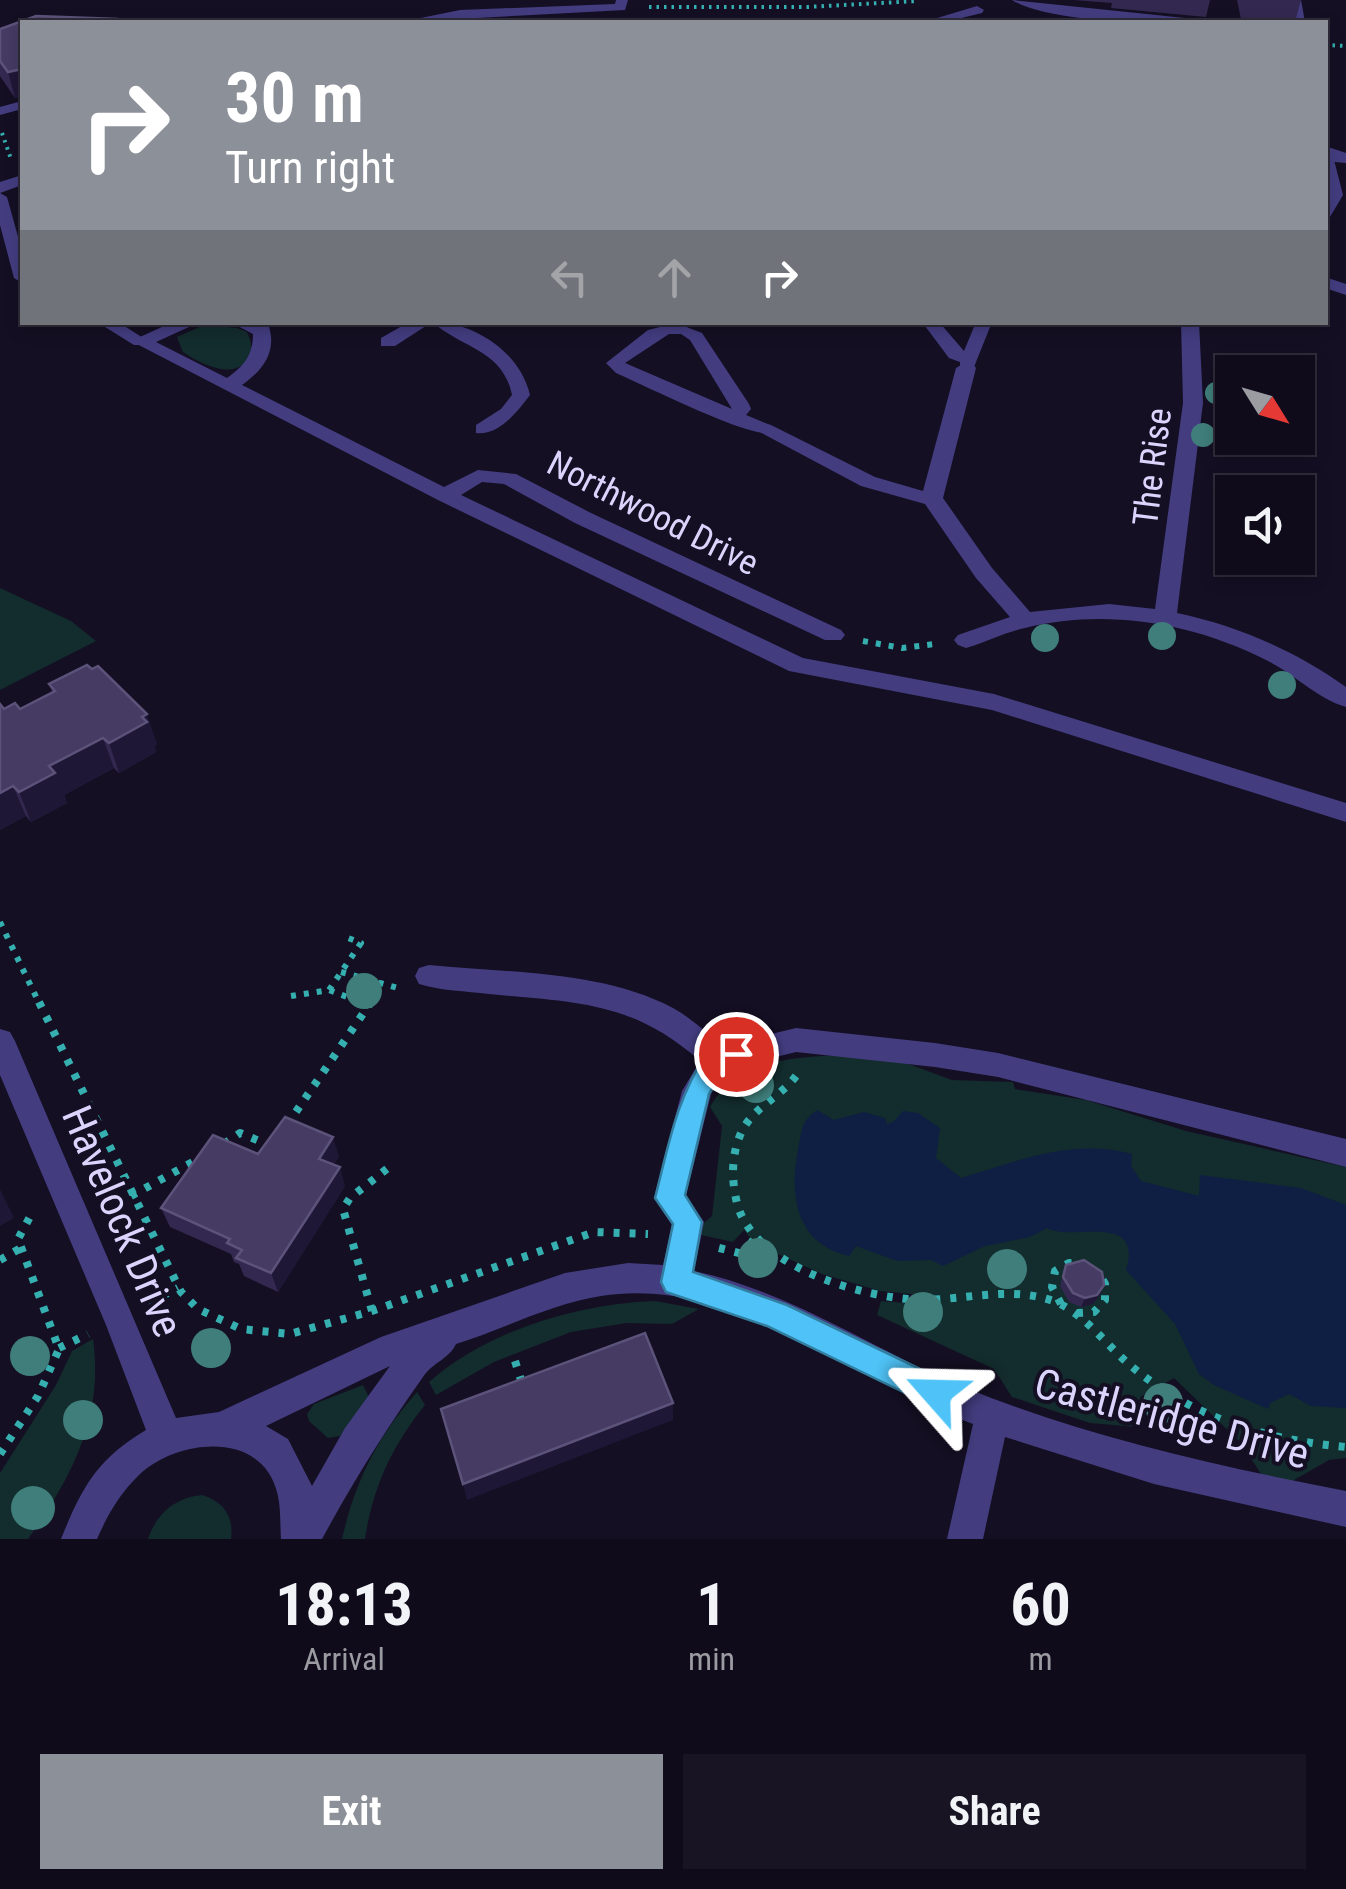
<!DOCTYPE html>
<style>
:root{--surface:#0f0b1a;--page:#181423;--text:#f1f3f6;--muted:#9b9ba2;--line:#2f2b39;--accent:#8c9099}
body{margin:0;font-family:"Roboto Condensed",sans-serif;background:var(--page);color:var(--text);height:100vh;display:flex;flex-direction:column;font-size:38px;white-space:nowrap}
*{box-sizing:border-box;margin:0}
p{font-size:32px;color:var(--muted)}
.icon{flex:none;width:55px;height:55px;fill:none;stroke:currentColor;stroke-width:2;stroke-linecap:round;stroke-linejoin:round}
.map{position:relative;height:1539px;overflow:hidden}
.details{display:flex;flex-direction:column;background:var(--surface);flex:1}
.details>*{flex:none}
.hud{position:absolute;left:20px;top:20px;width:1308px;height:305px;border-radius:0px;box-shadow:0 5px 15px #0003,0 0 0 2px var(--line);background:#8c9099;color:#fff;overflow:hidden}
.needle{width:65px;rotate:127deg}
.controls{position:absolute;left:1215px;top:355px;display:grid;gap:20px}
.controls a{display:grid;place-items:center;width:100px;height:100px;border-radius:0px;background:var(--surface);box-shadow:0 5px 15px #0003,0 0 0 2px var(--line);font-size:50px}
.pin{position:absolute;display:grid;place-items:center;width:85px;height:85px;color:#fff;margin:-42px;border:5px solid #fff;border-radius:50%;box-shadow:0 2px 10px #0007}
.me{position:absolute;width:110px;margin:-55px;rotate:295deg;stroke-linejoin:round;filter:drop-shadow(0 0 8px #0008)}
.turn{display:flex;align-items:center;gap:35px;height:210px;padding:0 40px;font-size:45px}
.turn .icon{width:130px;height:130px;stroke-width:2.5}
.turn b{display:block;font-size:70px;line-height:85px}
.lanes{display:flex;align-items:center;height:95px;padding:0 40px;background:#0003;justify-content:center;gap:50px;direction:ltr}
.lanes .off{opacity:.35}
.eta{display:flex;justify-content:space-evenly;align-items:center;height:170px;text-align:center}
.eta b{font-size:60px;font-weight:700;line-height:70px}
.action{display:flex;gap:20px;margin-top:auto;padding:20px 40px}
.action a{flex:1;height:115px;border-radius:0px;background:var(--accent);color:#fff;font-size:40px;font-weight:700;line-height:115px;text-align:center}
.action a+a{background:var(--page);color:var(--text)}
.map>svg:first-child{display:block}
.green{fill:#132c2d}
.water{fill:#0e1f43}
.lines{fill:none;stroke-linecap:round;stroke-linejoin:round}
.path-far2{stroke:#35afaf;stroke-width:4;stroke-dasharray:2.5 5;stroke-linecap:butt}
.path-far1{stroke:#35afaf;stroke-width:6;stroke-dasharray:5 8;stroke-linecap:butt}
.path{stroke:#35afaf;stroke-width:8;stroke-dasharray:6 10;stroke-linecap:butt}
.lane{fill:#433d80;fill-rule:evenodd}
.street{fill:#433d80;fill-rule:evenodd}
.tree{fill:#3f7e7b}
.wall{fill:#332950}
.shaded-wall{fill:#1f1736}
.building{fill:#453b63;stroke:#5c537b;stroke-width:2.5}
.route{fill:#4fc3f7;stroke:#337fa1;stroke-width:2.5}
.labels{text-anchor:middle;stroke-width:8;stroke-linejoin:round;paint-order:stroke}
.street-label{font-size:35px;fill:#dbd4fd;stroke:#140f23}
.near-street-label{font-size:42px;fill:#dbd4fd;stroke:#140f23}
</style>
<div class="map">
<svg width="1346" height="1539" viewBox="0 0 1346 1539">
<rect width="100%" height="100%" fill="#140f23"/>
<path class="green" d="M 204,325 L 237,328 L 247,332 C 251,341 253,346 249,356 C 237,383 199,363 183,352 L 177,337 Z
M 0,588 L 71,621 L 96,641 L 0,690 Z
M 876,1052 L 952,1080 L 1013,1082 L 1015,1089 L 1086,1100 L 1186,1131 L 1346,1167 L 1346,1458 L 1329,1460 L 1273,1492 L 1240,1442 L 1174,1378 L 1140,1397 L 1151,1410 L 1136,1427 L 1090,1423 L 1012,1397 L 994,1369 L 877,1315 L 881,1301 L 934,1305 L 911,1294 L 880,1291 L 822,1274 L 754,1243 L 744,1230 L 733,1242 L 692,1233 L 712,1216 L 722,1126 L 710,1107 C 742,1049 820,1059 876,1052 Z
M 655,1301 L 699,1309 L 672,1324 L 627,1323 L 571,1332 L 494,1362 L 436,1395 L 429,1382 C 489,1330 576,1304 655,1301 Z
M 93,1339 C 104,1417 72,1477 28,1539 L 0,1539 L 0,1473 L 56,1385 L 72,1351 Z
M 363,1385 L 369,1397 L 340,1436 L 328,1438 L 309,1421 L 307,1414 L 314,1404 Z
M 417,1392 L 425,1405 C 392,1446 373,1487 365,1539 L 342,1539 C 355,1481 378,1436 417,1392 Z
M 202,1495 C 224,1502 234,1516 231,1539 L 148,1539 C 157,1513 174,1498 202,1495 Z"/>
<path class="water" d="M 817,1110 L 834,1120 L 864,1112 L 885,1118 L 887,1124 L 893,1122 L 903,1111 L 918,1113 L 940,1128 L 936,1158 L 961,1178 C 1018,1161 1072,1138 1132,1154 L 1131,1166 L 1141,1181 L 1199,1196 L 1200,1175 L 1301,1188 L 1346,1205 L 1346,1408 L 1311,1406 L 1289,1394 L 1270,1403 L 1268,1409 L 1214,1385 L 1199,1374 L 1175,1324 L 1126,1270 C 1144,1211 1070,1242 1047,1228 L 1030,1237 L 985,1246 L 943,1266 L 931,1260 L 897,1261 L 856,1246 L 849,1256 C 796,1244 789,1196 798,1150 C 802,1132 800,1122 817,1110 Z"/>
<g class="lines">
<path class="path-far2" d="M 649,7 L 807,7 L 917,1
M 1325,45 L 1346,46
M 2,133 L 11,159"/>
<path class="path-far1" d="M 863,641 L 902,648 L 935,644
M 0,922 L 40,1005
M 341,972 L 398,988
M 329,990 L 361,943 L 343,936
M 291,996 L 329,990 L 368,1005"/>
<path class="path" d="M 39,1002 L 181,1292 L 198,1309 L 241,1329 L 290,1334 L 372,1311 L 594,1232 L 648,1234
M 796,1076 C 781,1096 755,1107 743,1129 C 731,1152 731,1179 737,1203 C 753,1267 863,1298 921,1300 C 966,1300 1012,1285 1056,1302 C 1087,1316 1105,1344 1130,1365 C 1192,1418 1267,1440 1346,1447
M 287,1125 L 369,1005 L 361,1002
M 224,1144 L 240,1133 L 269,1145
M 131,1196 L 200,1158
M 719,1248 L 743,1254
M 741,1258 L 754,1239
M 0,1260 L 21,1248
M 148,1303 L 178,1288
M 1061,1304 L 1052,1287 L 1055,1271 L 1069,1263 L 1084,1264
M 372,1311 L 343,1209 L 350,1198 L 388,1168
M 1077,1313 L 1094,1312 L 1105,1300 L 1105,1284 L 1099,1273
M 59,1348 L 88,1334
M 515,1361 L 521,1380
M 0,1454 L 38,1396 L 59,1349 L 18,1239 L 32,1213"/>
<path class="lane" d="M 616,0 L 628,0 L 625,10 L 401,22 L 460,10 L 615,4 Z
M 22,101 L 22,109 L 0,115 L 0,107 Z
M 1326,152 L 1333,156 L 1343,195 L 1330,217 L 1325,219 L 1329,195 Z
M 0,193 L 7,197 L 22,251 L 22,283 L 14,278 L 0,225 Z
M 97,322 L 118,322 L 148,341 L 146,345 L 134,345 Z
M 432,322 C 474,322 520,352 530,395 C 517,412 499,436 476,433 L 476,425 L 501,409 L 512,395 C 503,350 462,348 432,322 Z
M 922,322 L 939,322 L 964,351 L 976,322 L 992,322 L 972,372 L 960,372 L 960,362 L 949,358 Z
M 676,323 L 702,333 L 749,404 L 751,409 L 746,415 L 770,425 L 770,433 C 747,437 644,385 616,373 L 606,363 L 648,330 ZM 669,334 L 681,334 L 690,340 L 732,409 L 625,363 Z"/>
<path class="street" d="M 1012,0 L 1185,18 L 1192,22 C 1152,25 1044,21 1012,0 Z
M 1287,0 L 1301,0 L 1305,22 L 1291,22 Z
M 977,6 L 984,10 L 982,13 L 945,22 L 924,22 Z
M 1325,146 L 1346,153 L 1346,163 L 1325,161 Z
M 22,175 L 22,185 L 0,193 L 0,182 Z
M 1325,277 L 1346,284 L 1346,295 L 1325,288 Z
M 173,322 L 200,322 L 156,342 L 227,378 C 244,366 253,355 253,334 L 230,322 L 257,322 L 269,327 C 277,352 262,371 242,385 L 444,487 L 478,470 L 516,474 L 591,513 L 841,630 L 845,635 L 841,640 L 825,640 L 575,523 L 504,484 L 482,482 L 461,495 L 803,658 L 994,694 L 1346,803 L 1346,822 L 992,710 L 789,671 L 438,500 L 131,341 Z
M 409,322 L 432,322 L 395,346 L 381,346 L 381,338 Z
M 1181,322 L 1199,322 L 1203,403 L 1177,613 C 1239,626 1295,651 1346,687 L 1346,707 C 1318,699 1293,673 1266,660 C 1193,623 1105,608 1025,628 C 1005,632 986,642 966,648 L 958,645 L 954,640 L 958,635 L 1010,617 L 976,578 L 925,504 L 861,486 L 754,429 L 764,423 L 771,425 L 875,477 L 923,491 L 956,368 L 966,362 L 973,364 L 976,368 L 943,498 L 992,568 L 1030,612 L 1109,604 L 1155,609 L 1183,403 Z
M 429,965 C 507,973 601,970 673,1008 C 691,1018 706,1032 722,1046 L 796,1028 L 935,1043 L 998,1053 L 1346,1139 L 1346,1167 L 998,1077 L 935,1067 L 796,1052 L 727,1069 L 711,1094 L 686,1195 L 704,1222 L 694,1271 C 792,1292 875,1351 966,1388 C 1087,1437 1217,1466 1346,1491 L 1346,1527 L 1154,1484 L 1005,1437 L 983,1539 L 947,1539 L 973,1424 C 854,1380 735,1275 601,1296 C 550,1304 504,1329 456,1344 C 449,1359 432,1363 423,1377 C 386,1429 353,1482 322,1539 L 281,1539 C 280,1524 281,1506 277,1492 C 261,1430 178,1439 140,1474 C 120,1493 108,1514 97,1539 L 61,1539 C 82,1487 97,1459 146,1430 L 106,1325 L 0,1075 L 0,1029 L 10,1032 L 15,1041 L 176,1418 L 219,1412 L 381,1337 L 565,1273 L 628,1263 L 663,1265 L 672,1225 L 654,1198 L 682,1091 L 700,1061 C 633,1001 574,1002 489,994 C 466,991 441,991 419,984 L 415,976 L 419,968 ZM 390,1366 L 345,1428 L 312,1486 L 288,1439 L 266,1426 Z"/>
</g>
<g class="tree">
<circle cx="1216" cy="393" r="11"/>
<circle cx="1203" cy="435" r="12"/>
<circle cx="1162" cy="636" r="14"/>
<circle cx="1045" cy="638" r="14"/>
<circle cx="1282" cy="685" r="14"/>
<circle cx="364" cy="991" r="18"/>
<circle cx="756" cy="1085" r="18"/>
<circle cx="758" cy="1258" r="20"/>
<circle cx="1007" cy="1269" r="20"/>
<circle cx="923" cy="1312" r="20"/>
<circle cx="211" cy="1348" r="20"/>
<circle cx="30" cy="1356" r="20"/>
<circle cx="1163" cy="1403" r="20"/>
<circle cx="83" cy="1420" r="20"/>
<circle cx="33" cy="1508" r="22"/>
</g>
<path class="wall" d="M 1073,0 L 1210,0 L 1206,17 L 1111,8 L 1112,3 Z
M 1237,0 L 1301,0 L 1295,22 L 1241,19 Z
M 36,16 L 116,19 L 117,22 L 22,22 L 22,96 L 15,98 L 0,76 L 0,29 Z
M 49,684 L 157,744 L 154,746 L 156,752 L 119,773 L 114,768 L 64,795 L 67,803 L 31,822 L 26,816 L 0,830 L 4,709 L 20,709 L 52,692 Z
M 258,1154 L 339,1156 L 333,1165 L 345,1186 L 278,1292 L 244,1276 L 239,1264 L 234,1262 L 231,1254 L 170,1227 L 161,1208 Z
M 1066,1265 L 1104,1285 L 1100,1295 L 1093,1304 L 1081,1307 L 1069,1302 L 1060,1286 Z"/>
<path class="shaded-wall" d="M 22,69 L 22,96 L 15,98 L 8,72 Z
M 147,714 L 157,744 L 154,746 L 156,752 L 119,773 L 109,743 Z
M 103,738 L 114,768 L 64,795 L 67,803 L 31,822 L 19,792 L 49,766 Z
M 13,786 L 26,816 L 0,830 L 0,793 Z
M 333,1137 L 339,1156 L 324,1178 L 319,1159 Z
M 340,1167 L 345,1186 L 278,1292 L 271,1273 Z
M 0,1189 L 14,1218 L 0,1226 Z
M 1104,1285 L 1100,1295 L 1093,1304 L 1081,1307 L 1085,1298 Z
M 673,1403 L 673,1420 L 467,1500 L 463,1484 Z"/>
<path class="building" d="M 36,16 L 116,19 L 113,22 L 22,22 L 22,69 L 8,72 L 0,61 L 0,29 Z
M 87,665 L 92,669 L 98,666 L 147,714 L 142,717 L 147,722 L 109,743 L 103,738 L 49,766 L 55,773 L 19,792 L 13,786 L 0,793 L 0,704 L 4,709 L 15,703 L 20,709 L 55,691 L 49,684 Z
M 285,1117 L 333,1137 L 319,1159 L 340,1167 L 271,1273 L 236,1258 L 242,1250 L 227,1243 L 230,1239 L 161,1208 L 213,1135 L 258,1154 Z
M 1084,1260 L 1102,1272 L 1104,1285 L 1097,1295 L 1085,1298 L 1073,1293 L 1063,1277 L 1066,1265 Z
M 645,1333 L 673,1403 L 463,1484 L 441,1409 Z"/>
<path class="route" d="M 736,1042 L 746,1046 L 750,1054 L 746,1061 L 726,1068 L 709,1094 L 685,1195 L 702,1222 L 693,1272 L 787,1305 L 947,1382 L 951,1393 L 947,1404 L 936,1408 L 767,1326 L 666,1292 L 661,1282 L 673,1224 L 655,1198 C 669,1144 676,1099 708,1051 Z"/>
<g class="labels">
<g class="street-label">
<text transform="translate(1152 467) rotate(-83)" y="12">The Rise</text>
<text transform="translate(653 513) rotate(27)" y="12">Northwood Drive</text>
</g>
<g class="near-street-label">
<text transform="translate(123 1221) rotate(67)" y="15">Havelock Drive</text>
<text transform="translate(1172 1418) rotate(15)" y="15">Castleridge Drive</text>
</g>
</g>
</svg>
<div class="controls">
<a><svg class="needle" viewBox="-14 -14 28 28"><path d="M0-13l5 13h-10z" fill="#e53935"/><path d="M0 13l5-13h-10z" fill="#9b9ba2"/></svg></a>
<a><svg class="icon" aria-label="sound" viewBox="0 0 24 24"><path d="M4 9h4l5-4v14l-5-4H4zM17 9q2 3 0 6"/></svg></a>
</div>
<div class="pin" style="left:736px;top:1054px;background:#d93025"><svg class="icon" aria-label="arrive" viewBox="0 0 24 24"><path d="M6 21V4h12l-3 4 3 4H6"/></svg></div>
<svg class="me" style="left:936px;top:1393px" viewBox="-20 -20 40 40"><path d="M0-17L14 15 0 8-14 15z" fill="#4fc3f7" stroke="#fff" stroke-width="4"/></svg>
<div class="hud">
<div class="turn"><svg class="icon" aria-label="right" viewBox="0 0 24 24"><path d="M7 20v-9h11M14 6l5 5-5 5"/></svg><div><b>30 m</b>Turn right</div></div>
<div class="lanes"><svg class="icon off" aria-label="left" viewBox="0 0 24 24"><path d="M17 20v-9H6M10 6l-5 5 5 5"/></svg><svg class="icon off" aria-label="ahead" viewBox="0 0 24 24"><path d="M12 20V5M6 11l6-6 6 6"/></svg><svg class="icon" aria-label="right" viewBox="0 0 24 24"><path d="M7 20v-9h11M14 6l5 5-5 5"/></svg></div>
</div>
</div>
<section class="details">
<div class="eta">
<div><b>18:13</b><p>Arrival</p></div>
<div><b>1</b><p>min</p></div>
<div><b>60</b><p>m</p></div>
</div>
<div class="action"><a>Exit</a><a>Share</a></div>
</section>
